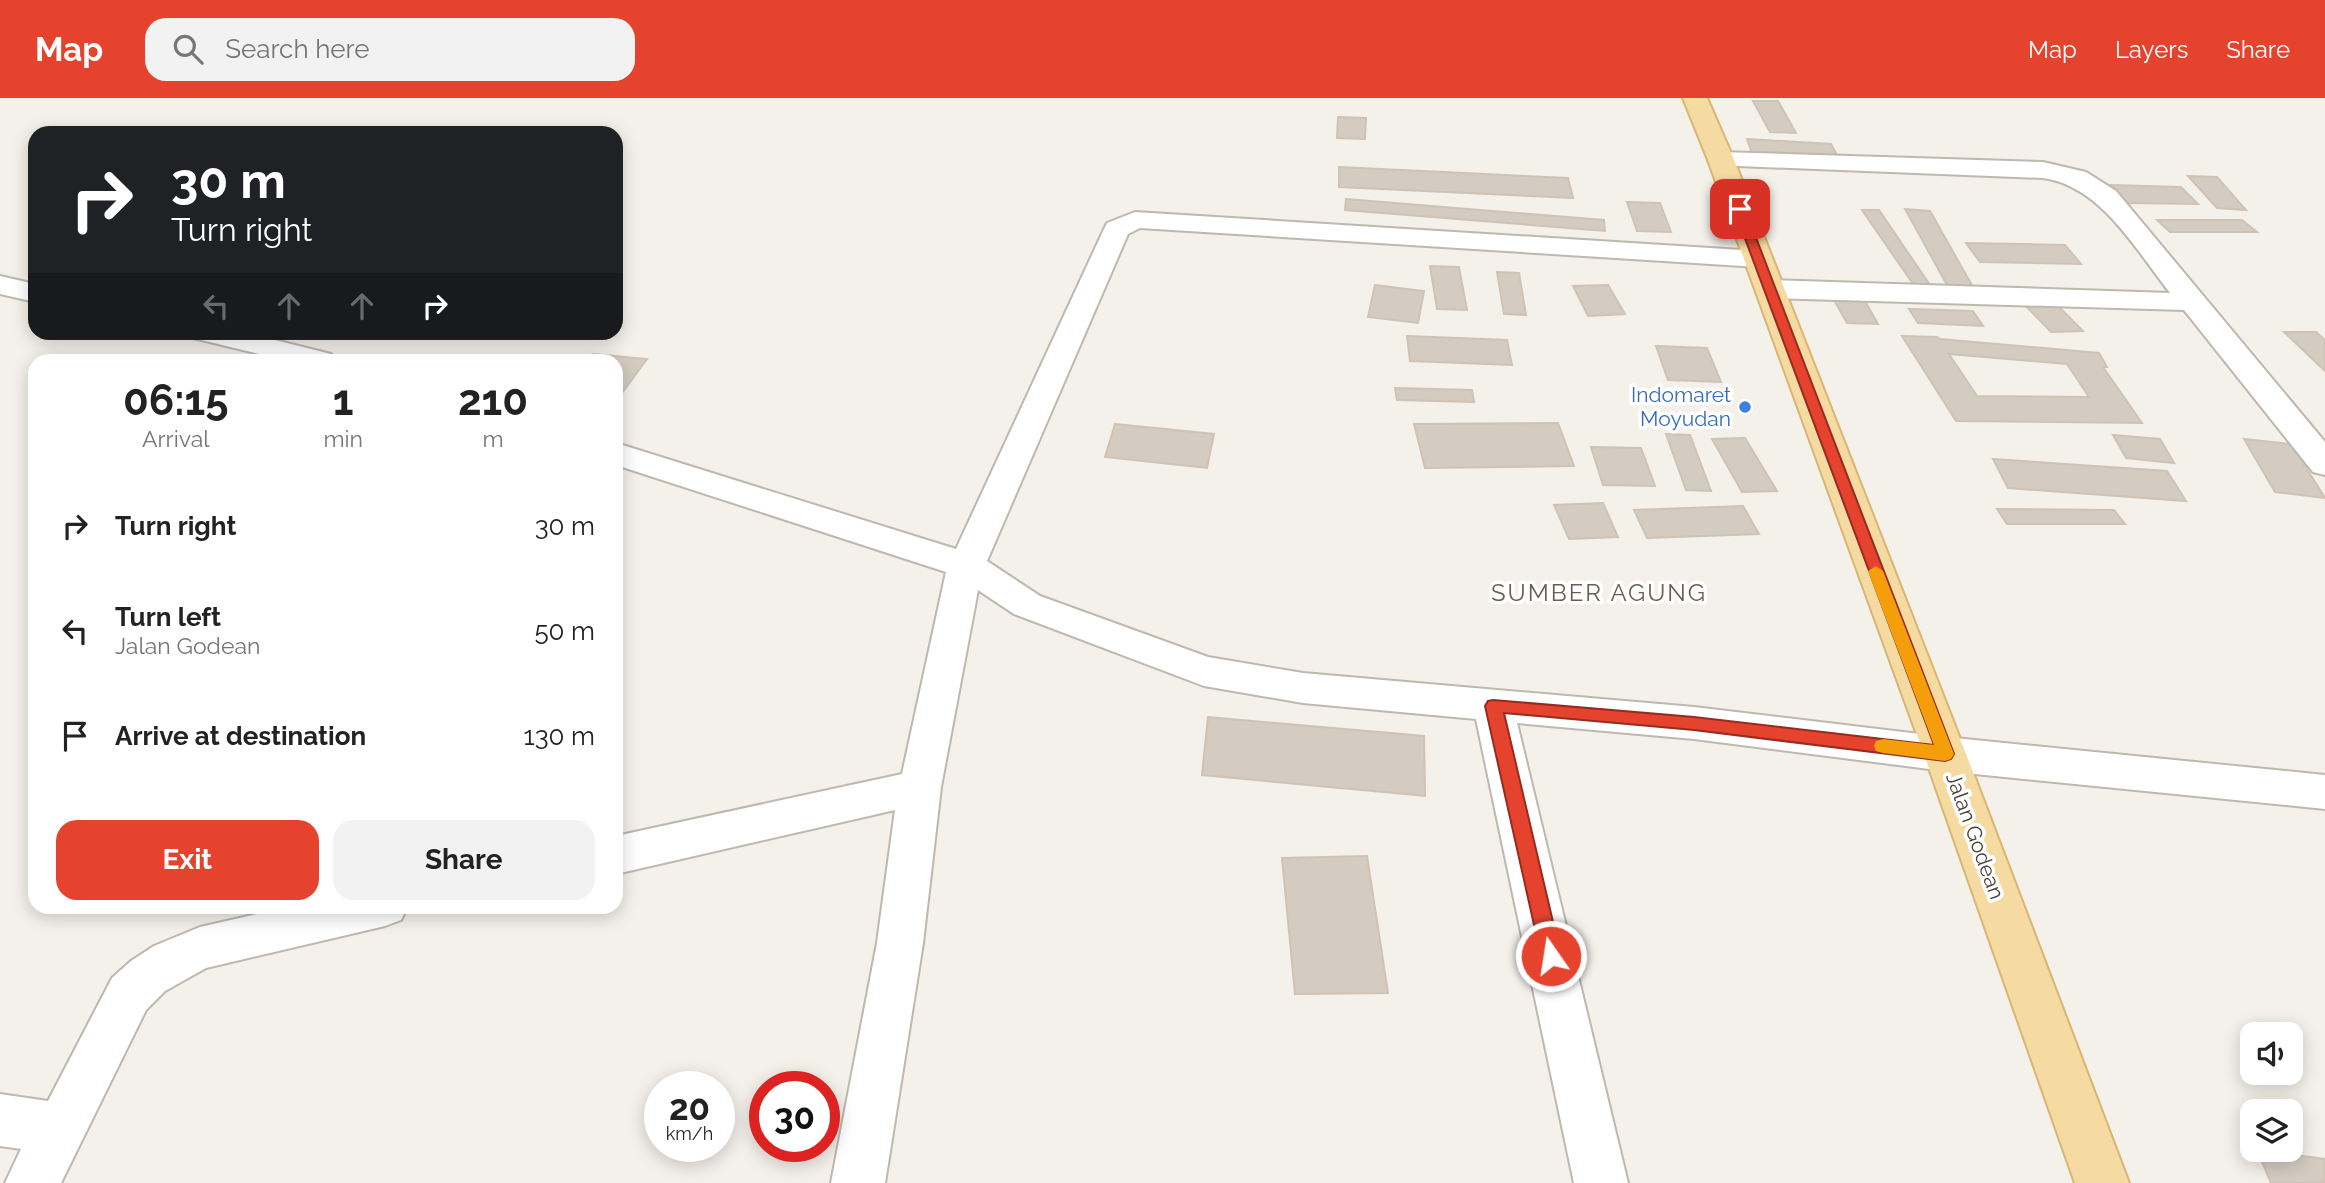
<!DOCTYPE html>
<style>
:root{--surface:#fff;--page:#f2f2f2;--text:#222;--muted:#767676;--accent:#e6432f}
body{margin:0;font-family:Raleway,sans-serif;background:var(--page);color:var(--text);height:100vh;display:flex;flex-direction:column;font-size:26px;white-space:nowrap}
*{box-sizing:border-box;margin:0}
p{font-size:23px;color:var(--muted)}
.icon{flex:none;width:38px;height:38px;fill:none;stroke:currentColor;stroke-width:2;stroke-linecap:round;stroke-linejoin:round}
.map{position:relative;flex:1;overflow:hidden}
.drawer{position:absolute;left:28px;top:256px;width:595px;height:560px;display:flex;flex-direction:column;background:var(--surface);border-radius:21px;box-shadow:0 4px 18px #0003}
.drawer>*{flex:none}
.top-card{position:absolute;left:28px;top:28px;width:595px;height:214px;border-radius:21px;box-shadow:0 4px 18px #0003;background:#202124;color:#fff;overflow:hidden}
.tools{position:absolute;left:2240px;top:924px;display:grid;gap:14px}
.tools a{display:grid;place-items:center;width:63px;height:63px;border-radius:14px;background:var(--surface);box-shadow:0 4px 18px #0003;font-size:35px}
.speed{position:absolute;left:644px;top:973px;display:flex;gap:14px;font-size:35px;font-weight:700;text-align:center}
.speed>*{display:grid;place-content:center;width:91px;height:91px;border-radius:50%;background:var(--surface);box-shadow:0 4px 18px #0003;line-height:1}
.speed small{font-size:18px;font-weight:400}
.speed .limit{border:10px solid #d22;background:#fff;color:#111}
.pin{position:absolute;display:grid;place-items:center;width:60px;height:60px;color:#fff;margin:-30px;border-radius:14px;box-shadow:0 4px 10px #0006}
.me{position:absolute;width:77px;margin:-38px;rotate:347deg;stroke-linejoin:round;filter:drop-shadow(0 0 5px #0008)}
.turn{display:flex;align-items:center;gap:24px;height:147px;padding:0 28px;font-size:32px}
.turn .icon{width:91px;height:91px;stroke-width:2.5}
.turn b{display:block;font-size:49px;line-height:60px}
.lanes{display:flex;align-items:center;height:66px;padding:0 28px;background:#0003;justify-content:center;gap:35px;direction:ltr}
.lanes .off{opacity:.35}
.eta{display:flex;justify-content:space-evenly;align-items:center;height:119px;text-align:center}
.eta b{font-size:42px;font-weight:700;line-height:49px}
.cta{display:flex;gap:14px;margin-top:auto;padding:14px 28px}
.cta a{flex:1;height:80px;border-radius:21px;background:var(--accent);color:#fff;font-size:28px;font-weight:700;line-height:80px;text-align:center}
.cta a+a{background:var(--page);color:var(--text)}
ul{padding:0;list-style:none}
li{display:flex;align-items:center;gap:21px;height:105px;padding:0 28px}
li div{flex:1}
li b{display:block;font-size:26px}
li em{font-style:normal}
header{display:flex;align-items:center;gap:42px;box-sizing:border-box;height:98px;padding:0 35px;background:var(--accent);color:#fff}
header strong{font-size:33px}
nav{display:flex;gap:38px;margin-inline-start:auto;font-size:24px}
.search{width:490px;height:63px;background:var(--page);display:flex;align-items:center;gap:18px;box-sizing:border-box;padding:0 24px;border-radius:21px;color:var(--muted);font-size:26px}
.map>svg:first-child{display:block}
.building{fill:#d4ccc1;stroke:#cec3b5;stroke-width:2;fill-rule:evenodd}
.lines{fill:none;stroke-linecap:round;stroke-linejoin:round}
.minor-casing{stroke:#beb8ae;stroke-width:4}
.primary-casing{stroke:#d9b673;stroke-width:4}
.minor{fill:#fff;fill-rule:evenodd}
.primary{fill:#f5daa2;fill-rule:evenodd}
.route{fill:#e6432f;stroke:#962c1f;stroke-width:2}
.slow{fill:#f59e0b}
.shop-dot{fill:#3f7fe0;stroke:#fff;stroke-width:2.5}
.labels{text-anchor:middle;stroke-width:7;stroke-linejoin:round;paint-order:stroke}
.shop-label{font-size:21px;fill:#366cbe;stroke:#fff;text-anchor:end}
.street-label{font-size:21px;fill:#474139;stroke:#fff}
.quarter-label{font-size:24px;letter-spacing:2px;fill:#695e51;stroke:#fff}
</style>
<header>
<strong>Map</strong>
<div class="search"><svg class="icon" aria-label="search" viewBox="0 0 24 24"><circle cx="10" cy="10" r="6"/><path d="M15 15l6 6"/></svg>Search here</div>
<nav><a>Map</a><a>Layers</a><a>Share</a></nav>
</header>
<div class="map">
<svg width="2325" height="1085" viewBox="0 0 2325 1085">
<rect width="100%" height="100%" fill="#f4f0ea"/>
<path class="building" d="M 1753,3 L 1778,3 L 1796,35 L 1770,34 Z
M 1338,19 L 1366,20 L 1365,41 L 1337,40 Z
M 1747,41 L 1831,46 L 1838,59 L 1752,55 Z
M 1339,69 L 1568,80 L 1573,100 L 1339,89 Z
M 2188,78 L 2217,79 L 2246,112 L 2217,110 Z
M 2111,87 L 2181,89 L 2198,106 L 2127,105 Z
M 1346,101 L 1604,122 L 1605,133 L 1345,112 Z
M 1627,104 L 1660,105 L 1671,134 L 1637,133 Z
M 1905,111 L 1930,113 L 1973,189 L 1947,187 Z
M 1862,112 L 1879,112 L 1930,187 L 1913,186 Z
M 2157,122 L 2242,122 L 2257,134 L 2170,134 Z
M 1966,145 L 2065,147 L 2081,166 L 1980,164 Z
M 1430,168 L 1459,169 L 1467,212 L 1437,211 Z
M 1497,174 L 1519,175 L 1526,217 L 1504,216 Z
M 1375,187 L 1424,193 L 1418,225 L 1368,219 Z
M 1608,187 L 1625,216 L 1588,218 L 1573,188 Z
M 1830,195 L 1861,196 L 1878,226 L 1847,225 Z
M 2052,202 L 2083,233 L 2051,234 L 2022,204 Z
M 1909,211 L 1973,213 L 1983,228 L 1918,225 Z
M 2284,234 L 2316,234 L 2325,242 L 2325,273 Z
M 1407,238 L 1507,242 L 1512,267 L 1410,263 Z
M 1902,238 L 1937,239 L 1940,241 L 2099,255 L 2107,269 L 2103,269 L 2142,325 L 1956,323 ZM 1949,256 L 2067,266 L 2089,299 L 1977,298 Z
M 1656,248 L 1707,250 L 1721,284 L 1668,282 Z
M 593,256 L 647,261 L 616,303 L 616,262 L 588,262 Z
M 1395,290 L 1472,292 L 1474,304 L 1397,302 Z
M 1558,325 L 1574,368 L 1425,370 L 1414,326 Z
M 1115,326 L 1214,336 L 1207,370 L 1105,359 Z
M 1666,336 L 1690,337 L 1711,393 L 1686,392 Z
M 2113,337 L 2160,341 L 2174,365 L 2126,360 Z
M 1745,340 L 1777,393 L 1742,394 L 1712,341 Z
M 2244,341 L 2291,346 L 2325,400 L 2275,394 Z
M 1591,349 L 1641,350 L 1655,388 L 1603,387 Z
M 1993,361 L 2167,373 L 2186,403 L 2008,390 Z
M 1603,405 L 1618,439 L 1569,441 L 1554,407 Z
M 1743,408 L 1759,436 L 1647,440 L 1634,412 Z
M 1997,411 L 2114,412 L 2125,426 L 2007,426 Z
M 1208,619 L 1424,638 L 1425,698 L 1202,677 Z
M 1367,758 L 1388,895 L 1295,896 L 1282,760 Z
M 2257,1052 L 2325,1061 L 2325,1085 L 2271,1085 Z"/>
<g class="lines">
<defs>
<path id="minor" d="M 1721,54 L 2043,64 L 2086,74 L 2116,93 L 2325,344 L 2325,377 L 2313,374 L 2184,212 L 1770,200 L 1760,197 L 1756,191 L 1760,185 L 1770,182 L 2170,195 C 2136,152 2101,88 2043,80 L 1712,67 L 1708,62 L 1712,57 Z
M 1135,114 L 1758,153 L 1768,155 L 1772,161 L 1768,167 L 1758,169 L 1140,130 L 1128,136 L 987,463 L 1040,498 L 1208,559 L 1303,575 L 1694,609 L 1945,639 L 2325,677 L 2325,711 L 1945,673 L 1694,641 L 1517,625 L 1628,1085 L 1574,1085 L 1476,621 L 1303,605 L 1204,588 L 1014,516 L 978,492 L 941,689 L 923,845 L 885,1085 L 831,1085 L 877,845 L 895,712 L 616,776 L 616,738 L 902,676 L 946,474 L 616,367 L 616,345 L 956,451 L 1104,131 L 1107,125 Z
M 0,178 L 35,186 L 35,204 L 0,196 Z
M 189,234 L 243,234 L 331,256 L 335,262 L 284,262 L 193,240 Z
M 292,808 L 408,808 L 401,822 L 385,828 L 206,870 L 165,893 L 146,912 L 61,1085 L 5,1085 L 21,1051 L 0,1048 L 0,996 L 48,1003 L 112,880 L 131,863 L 154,848 L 200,829 Z"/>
<path id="primary" d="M 1683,0 L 1707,0 L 1734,62 L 1966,656 L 2129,1085 L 2075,1085 L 1924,656 L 1708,62 Z"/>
</defs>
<use href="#minor" class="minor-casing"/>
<use href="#primary" class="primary-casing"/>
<use href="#minor" class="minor"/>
<use href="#primary" class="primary"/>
</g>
<path class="route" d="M 1740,108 L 1745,111 L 1954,656 L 1951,661 L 1945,663 L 1694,632 L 1504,615 L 1561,858 L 1558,864 L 1551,867 L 1544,864 L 1541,858 L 1485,608 L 1488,603 L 1493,602 L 1694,619 L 1934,647 L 1734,111 Z"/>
<path class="slow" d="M 1876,468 L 1883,473 L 1954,656 L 1951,661 L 1945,663 L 1883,655 L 1876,653 L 1874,648 L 1876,643 L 1883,641 L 1934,647 L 1868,473 Z"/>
<circle class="shop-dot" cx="1745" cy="309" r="7"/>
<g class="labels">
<g class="shop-label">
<text x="1731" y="304">Indomaret<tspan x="1731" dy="24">Moyudan</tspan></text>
</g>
<g class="street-label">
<text transform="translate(1975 738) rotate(70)" y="7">Jalan Godean</text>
</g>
<g class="quarter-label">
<text x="1599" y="503">SUMBER AGUNG</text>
</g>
</g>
</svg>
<div class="tools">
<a><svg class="icon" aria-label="sound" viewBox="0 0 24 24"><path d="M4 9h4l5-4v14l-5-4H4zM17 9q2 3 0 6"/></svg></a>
<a><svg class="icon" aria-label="layers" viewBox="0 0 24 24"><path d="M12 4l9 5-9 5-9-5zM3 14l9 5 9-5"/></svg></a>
</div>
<div class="speed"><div>20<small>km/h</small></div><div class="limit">30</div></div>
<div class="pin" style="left:1740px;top:111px;background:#d93025"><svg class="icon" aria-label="arrive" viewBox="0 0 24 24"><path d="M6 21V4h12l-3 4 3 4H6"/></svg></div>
<svg class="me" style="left:1551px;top:858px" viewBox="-20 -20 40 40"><circle r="17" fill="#e6432f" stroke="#fff" stroke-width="3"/><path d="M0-11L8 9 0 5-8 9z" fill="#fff"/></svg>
<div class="top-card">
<div class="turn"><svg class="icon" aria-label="right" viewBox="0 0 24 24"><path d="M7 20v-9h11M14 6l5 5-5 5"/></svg><div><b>30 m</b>Turn right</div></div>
<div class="lanes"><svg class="icon off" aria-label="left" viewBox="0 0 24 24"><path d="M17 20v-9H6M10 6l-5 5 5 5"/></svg><svg class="icon off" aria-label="ahead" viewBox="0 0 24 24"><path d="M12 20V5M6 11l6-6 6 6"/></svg><svg class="icon off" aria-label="ahead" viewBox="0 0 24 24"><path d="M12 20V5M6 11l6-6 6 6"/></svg><svg class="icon" aria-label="right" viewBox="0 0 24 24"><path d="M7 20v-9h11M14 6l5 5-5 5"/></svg></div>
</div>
<section class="drawer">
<div class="eta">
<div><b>06:15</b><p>Arrival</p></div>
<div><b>1</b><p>min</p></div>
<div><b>210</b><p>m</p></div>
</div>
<ul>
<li><svg class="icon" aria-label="right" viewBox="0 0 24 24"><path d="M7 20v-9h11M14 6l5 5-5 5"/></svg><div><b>Turn right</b></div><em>30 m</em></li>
<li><svg class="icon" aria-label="left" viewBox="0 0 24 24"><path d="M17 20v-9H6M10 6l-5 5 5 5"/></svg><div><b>Turn left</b><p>Jalan Godean</p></div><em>50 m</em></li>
<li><svg class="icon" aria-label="arrive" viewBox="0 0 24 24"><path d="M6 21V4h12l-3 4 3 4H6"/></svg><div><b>Arrive at destination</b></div><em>130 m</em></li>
</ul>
<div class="cta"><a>Exit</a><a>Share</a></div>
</section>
</div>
